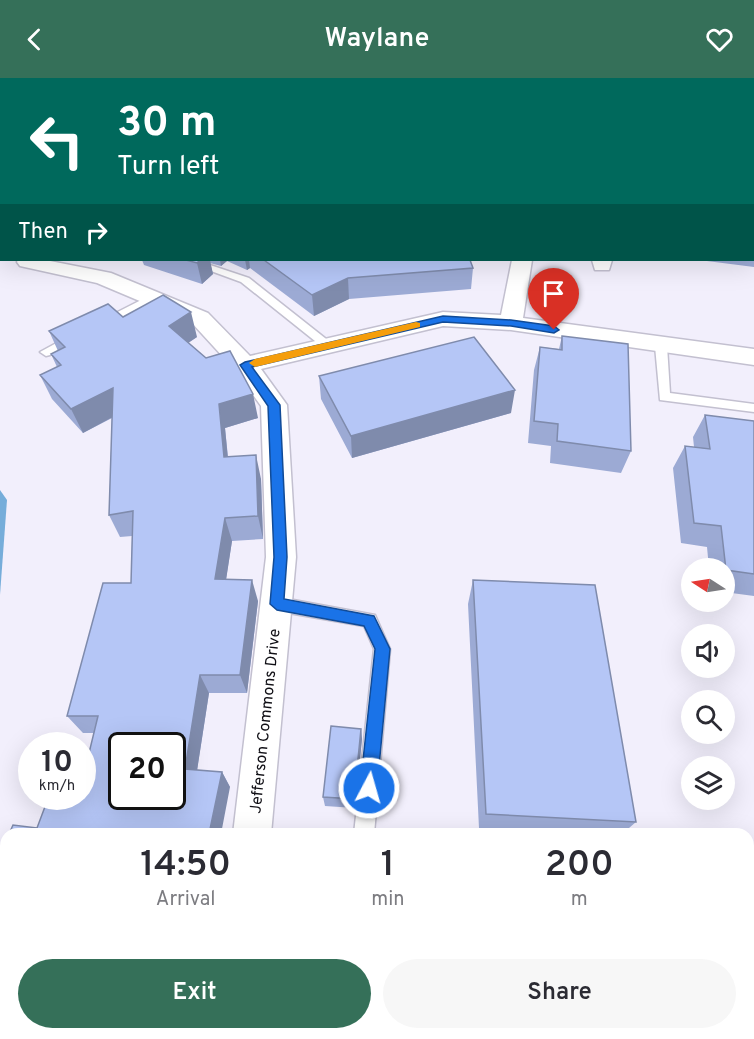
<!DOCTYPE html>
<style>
:root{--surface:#fff;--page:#f7f7f7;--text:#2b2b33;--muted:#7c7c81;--accent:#357059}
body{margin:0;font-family:Overpass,sans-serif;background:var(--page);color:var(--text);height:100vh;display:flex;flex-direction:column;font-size:22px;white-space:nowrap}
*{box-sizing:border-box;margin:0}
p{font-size:20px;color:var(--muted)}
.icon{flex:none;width:33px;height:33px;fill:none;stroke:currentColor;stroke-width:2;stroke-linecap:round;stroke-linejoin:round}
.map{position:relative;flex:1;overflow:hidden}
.details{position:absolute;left:0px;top:750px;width:754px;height:212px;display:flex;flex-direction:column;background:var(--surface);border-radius:18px 18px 0 0;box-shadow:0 6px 24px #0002}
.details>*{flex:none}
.hud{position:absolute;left:0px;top:0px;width:754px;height:183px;box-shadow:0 6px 24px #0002;background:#00695c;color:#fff;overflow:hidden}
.needle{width:39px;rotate:282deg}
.tools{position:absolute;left:681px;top:480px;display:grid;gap:12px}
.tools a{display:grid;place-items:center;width:54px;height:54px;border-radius:50%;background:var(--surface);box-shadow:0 6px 24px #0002;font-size:30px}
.speed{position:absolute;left:18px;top:654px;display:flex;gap:12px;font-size:30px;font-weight:700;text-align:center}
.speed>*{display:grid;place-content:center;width:78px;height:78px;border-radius:50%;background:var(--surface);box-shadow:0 6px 24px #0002;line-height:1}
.speed small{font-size:15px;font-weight:400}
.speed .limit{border:3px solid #111;border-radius:9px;background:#fff;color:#111}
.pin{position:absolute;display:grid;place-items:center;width:51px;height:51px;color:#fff;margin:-62px -26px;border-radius:50% 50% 50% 0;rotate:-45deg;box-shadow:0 0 6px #0007}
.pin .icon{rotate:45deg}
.me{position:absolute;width:66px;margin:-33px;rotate:6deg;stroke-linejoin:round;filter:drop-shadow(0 0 4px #0008)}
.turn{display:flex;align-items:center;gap:21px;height:126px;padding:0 18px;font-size:27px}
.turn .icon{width:78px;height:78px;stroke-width:2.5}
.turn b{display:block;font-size:42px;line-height:51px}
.then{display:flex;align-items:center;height:57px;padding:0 18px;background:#0003;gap:12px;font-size:22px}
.eta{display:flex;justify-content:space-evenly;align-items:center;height:102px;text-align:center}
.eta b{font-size:36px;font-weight:600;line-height:42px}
.cta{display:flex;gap:12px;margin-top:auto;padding:12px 18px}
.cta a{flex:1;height:69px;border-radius:36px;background:var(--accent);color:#fff;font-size:24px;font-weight:600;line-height:69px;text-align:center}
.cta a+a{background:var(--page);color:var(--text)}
header{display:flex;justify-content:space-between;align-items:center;height:78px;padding:0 18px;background:var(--accent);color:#fff;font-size:27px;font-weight:600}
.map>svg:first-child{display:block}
.water{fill:#76adda}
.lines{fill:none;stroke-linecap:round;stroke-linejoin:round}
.lane-casing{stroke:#c3c0d0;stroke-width:3}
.street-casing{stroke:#c3c0d0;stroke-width:3}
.path{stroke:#817f89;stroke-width:5;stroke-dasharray:6 4;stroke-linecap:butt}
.lane{fill:#fff;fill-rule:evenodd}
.street{fill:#fff;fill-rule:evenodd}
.wall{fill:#9caad4}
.shaded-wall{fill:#7f8bac}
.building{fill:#b5c6f6;stroke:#7f8bac;stroke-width:1.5;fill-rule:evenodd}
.route{fill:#1a73e8;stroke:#114b97;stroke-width:1.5}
.slow{fill:#f59e0b}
.labels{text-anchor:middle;stroke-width:6;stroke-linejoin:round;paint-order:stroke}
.street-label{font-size:16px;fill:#111016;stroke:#fff}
</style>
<header><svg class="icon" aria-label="back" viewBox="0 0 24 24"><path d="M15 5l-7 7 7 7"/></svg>Waylane<svg class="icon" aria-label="heart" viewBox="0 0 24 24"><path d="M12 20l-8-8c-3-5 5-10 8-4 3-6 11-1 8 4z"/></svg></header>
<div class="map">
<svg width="754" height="961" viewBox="0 0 754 961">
<rect width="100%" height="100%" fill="#f2effc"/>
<path class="water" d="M 0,412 L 7,422 L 0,517 Z"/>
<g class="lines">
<defs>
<path id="lane" d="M 461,0 L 469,0 L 460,2 Z
M 181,182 L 195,182 L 249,200 L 335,268 L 333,271 L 325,271 L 241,204 Z
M 151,217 L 157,220 L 155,222 L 106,248 L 98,248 L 96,245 Z
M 73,256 L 79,260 L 77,263 L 50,277 L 46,278 L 40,274 Z
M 661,264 L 667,268 L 670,315 L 754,326 L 754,334 L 660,322 L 655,268 Z
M 277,519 L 375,537 L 390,571 L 374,756 L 354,756 L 374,571 L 364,548 L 277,533 L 271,531 L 269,526 L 271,521 Z
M 334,956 L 356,956 L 356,961 L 334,961 Z"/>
<path id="street" d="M 122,0 L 138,0 L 122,2 Z
M 534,0 L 559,0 L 560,2 L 535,2 Z
M 600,0 L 616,0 L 616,2 L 600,2 Z
M 0,94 L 2,95 L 2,106 L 0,106 Z
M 2,119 L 2,131 L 0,132 L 0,120 Z
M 18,182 L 45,182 L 111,195 L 208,235 L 250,278 L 443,234 L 501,237 L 512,182 L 532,182 L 523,240 L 754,271 L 754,287 L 511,252 L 443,248 L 261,291 L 287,327 L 296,479 L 271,756 L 233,756 L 266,479 L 261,328 L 236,293 L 192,245 L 97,205 L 20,188 L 17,184 Z
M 592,182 L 612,182 L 609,192 L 595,192 Z
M 187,956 L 231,956 L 230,961 L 186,961 Z"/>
</defs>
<use href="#lane" class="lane-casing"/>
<use href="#street" class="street-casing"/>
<path class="path" d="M 636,752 L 636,756
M 642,956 L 642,961"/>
<use href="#lane" class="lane"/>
<use href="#street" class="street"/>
</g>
<path class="wall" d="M 728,0 L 754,0 L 754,189 L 699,182 L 753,182 L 753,2 L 728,2 Z
M 142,182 L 470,182 L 473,190 L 471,211 L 349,221 L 314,238 L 250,190 L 247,192 L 227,183 L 221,188 L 210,185 L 213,196 L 202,206 L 144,187 Z
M 49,253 L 197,259 L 188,265 L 258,340 L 225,350 L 228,379 L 261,401 L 263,461 L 232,463 L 226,501 L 258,523 L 247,615 L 209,615 L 197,692 L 222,694 L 230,709 L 37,750 L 82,718 L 94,655 L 83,655 L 67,638 L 131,505 L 132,458 L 120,459 L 109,437 L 112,340 L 83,355 L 52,321 L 40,297 L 57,289 L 51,276 L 58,273 Z
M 562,258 L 631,373 L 621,395 L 550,385 L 551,368 L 528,365 L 534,292 L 540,269 L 559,271 Z
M 319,298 L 511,335 L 352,380 L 321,321 Z
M 705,337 L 754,343 L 754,518 L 724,514 L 724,490 L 709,490 L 707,469 L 681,465 L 673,390 L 685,368 L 694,369 L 693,359 Z
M 473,502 L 636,744 L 622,756 L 580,756 L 479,750 L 468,526 Z
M 361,651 L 362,661 L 355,730 L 325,728 L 323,719 Z
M 446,956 L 604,956 L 605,961 L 446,961 Z
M 688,956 L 748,956 L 754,961 L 689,961 Z"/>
<path class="shaded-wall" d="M 58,0 L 92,0 L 90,2 L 56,2 Z
M 256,0 L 270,0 L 271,2 L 255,2 Z
M 2,46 L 2,79 L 0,80 L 0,47 Z
M 200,182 L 210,182 L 213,196 L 202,206 L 197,185 Z
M 220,182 L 227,182 L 227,183 L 221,188 Z
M 245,182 L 249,182 L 250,190 L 247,192 Z
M 348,200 L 349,221 L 314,238 L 312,217 Z
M 191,234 L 197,259 L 176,273 L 169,248 Z
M 113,310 L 122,334 L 83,355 L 71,331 Z
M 515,312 L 511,335 L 352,380 L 351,358 Z
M 253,316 L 258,340 L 225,350 L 230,403 L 224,379 L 219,326 Z
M 256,377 L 261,401 L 263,461 L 258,438 Z
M 225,440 L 232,463 L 223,522 L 215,501 Z
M 252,502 L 258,523 L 247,615 L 240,597 Z
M 200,597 L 209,615 L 195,706 L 185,691 Z
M 361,651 L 362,661 L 355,730 L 354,721 Z
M 222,694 L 230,709 L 221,756 L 209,756 Z
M 164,956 L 178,956 L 177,961 L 163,961 Z"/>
<path class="building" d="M 0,0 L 58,0 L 56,2 L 2,2 L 2,46 L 0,47 Z
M 180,0 L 202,1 L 203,0 L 256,0 L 255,2 L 179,2 Z
M 349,0 L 438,0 L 452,2 L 349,2 Z
M 739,0 L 754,0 L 754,160 L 753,160 L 753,2 L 739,2 Z
M 186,182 L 200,182 L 197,185 Z
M 264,182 L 470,182 L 473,190 L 348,200 L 312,217 Z
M 163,217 L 191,234 L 169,248 L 206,280 L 230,273 L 253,316 L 219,326 L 224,379 L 256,377 L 258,438 L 225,440 L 215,501 L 252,502 L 240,597 L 200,597 L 185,691 L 222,694 L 209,756 L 9,756 L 13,747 L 37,750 L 49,718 L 82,718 L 82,704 L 98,638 L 67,638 L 103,505 L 131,505 L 133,433 L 109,437 L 113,310 L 71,331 L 40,297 L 61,287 L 51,276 L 65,269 L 49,253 L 108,226 L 123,239 ZM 122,668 L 172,668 L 172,718 L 122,718 Z
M 562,258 L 628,266 L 631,373 L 557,363 L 558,346 L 534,343 L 540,269 L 562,272 Z
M 474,259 L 515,312 L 351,358 L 319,298 Z
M 705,337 L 754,343 L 754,496 L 726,492 L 721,448 L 694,445 L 685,368 L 710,371 Z
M 473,502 L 595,507 L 636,744 L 486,736 Z
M 331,648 L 361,651 L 354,721 L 323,719 Z
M 6,765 L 6,775 L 2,774 Z
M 6,837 L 6,956 L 164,956 L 163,961 L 0,961 L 0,853 Z
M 748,909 L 754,910 L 754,961 L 714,961 L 713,956 L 748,956 Z
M 451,956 L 604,956 L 605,961 L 451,961 Z"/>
<path class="route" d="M 443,238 L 511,242 L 554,248 L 559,252 L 554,255 L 511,248 L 443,244 L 252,289 L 280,327 L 287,479 L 284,521 L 374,538 L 390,571 L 377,710 L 375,716 L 369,718 L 363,716 L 360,710 L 375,571 L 364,548 L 277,532 L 270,526 L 274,479 L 268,328 L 240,287 L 245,284 Z"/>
<path class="slow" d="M 416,244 L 420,245 L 420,249 L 255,289 L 249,285 L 255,281 Z"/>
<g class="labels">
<g class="street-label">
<text transform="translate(264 643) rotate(-84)" y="6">Jefferson Commons Drive</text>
</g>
</g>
</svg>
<div class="tools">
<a><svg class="needle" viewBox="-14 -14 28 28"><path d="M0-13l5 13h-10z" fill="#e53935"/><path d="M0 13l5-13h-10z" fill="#7c7c81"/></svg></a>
<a><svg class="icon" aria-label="sound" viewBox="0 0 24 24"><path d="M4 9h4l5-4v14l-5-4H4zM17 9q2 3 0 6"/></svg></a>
<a><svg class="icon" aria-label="search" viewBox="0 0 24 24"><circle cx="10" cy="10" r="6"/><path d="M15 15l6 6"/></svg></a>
<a><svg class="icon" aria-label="layers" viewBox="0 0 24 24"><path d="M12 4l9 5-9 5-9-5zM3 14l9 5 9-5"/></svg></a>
</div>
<div class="speed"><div>10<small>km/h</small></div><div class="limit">20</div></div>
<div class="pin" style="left:554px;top:252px;background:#d93025"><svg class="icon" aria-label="arrive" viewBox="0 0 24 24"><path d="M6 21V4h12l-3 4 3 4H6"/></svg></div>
<svg class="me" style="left:369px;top:710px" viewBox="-20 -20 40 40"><circle r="17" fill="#1a73e8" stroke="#fff" stroke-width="3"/><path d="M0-11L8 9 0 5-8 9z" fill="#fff"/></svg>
<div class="hud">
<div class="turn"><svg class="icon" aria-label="left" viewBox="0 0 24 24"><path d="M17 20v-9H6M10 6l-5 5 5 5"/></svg><div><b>30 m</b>Turn left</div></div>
<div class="then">Then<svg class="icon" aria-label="right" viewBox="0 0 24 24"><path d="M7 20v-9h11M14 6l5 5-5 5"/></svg></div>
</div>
<section class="details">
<div class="eta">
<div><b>14:50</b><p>Arrival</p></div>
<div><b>1</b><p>min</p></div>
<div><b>200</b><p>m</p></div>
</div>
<div class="cta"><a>Exit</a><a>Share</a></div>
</section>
</div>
